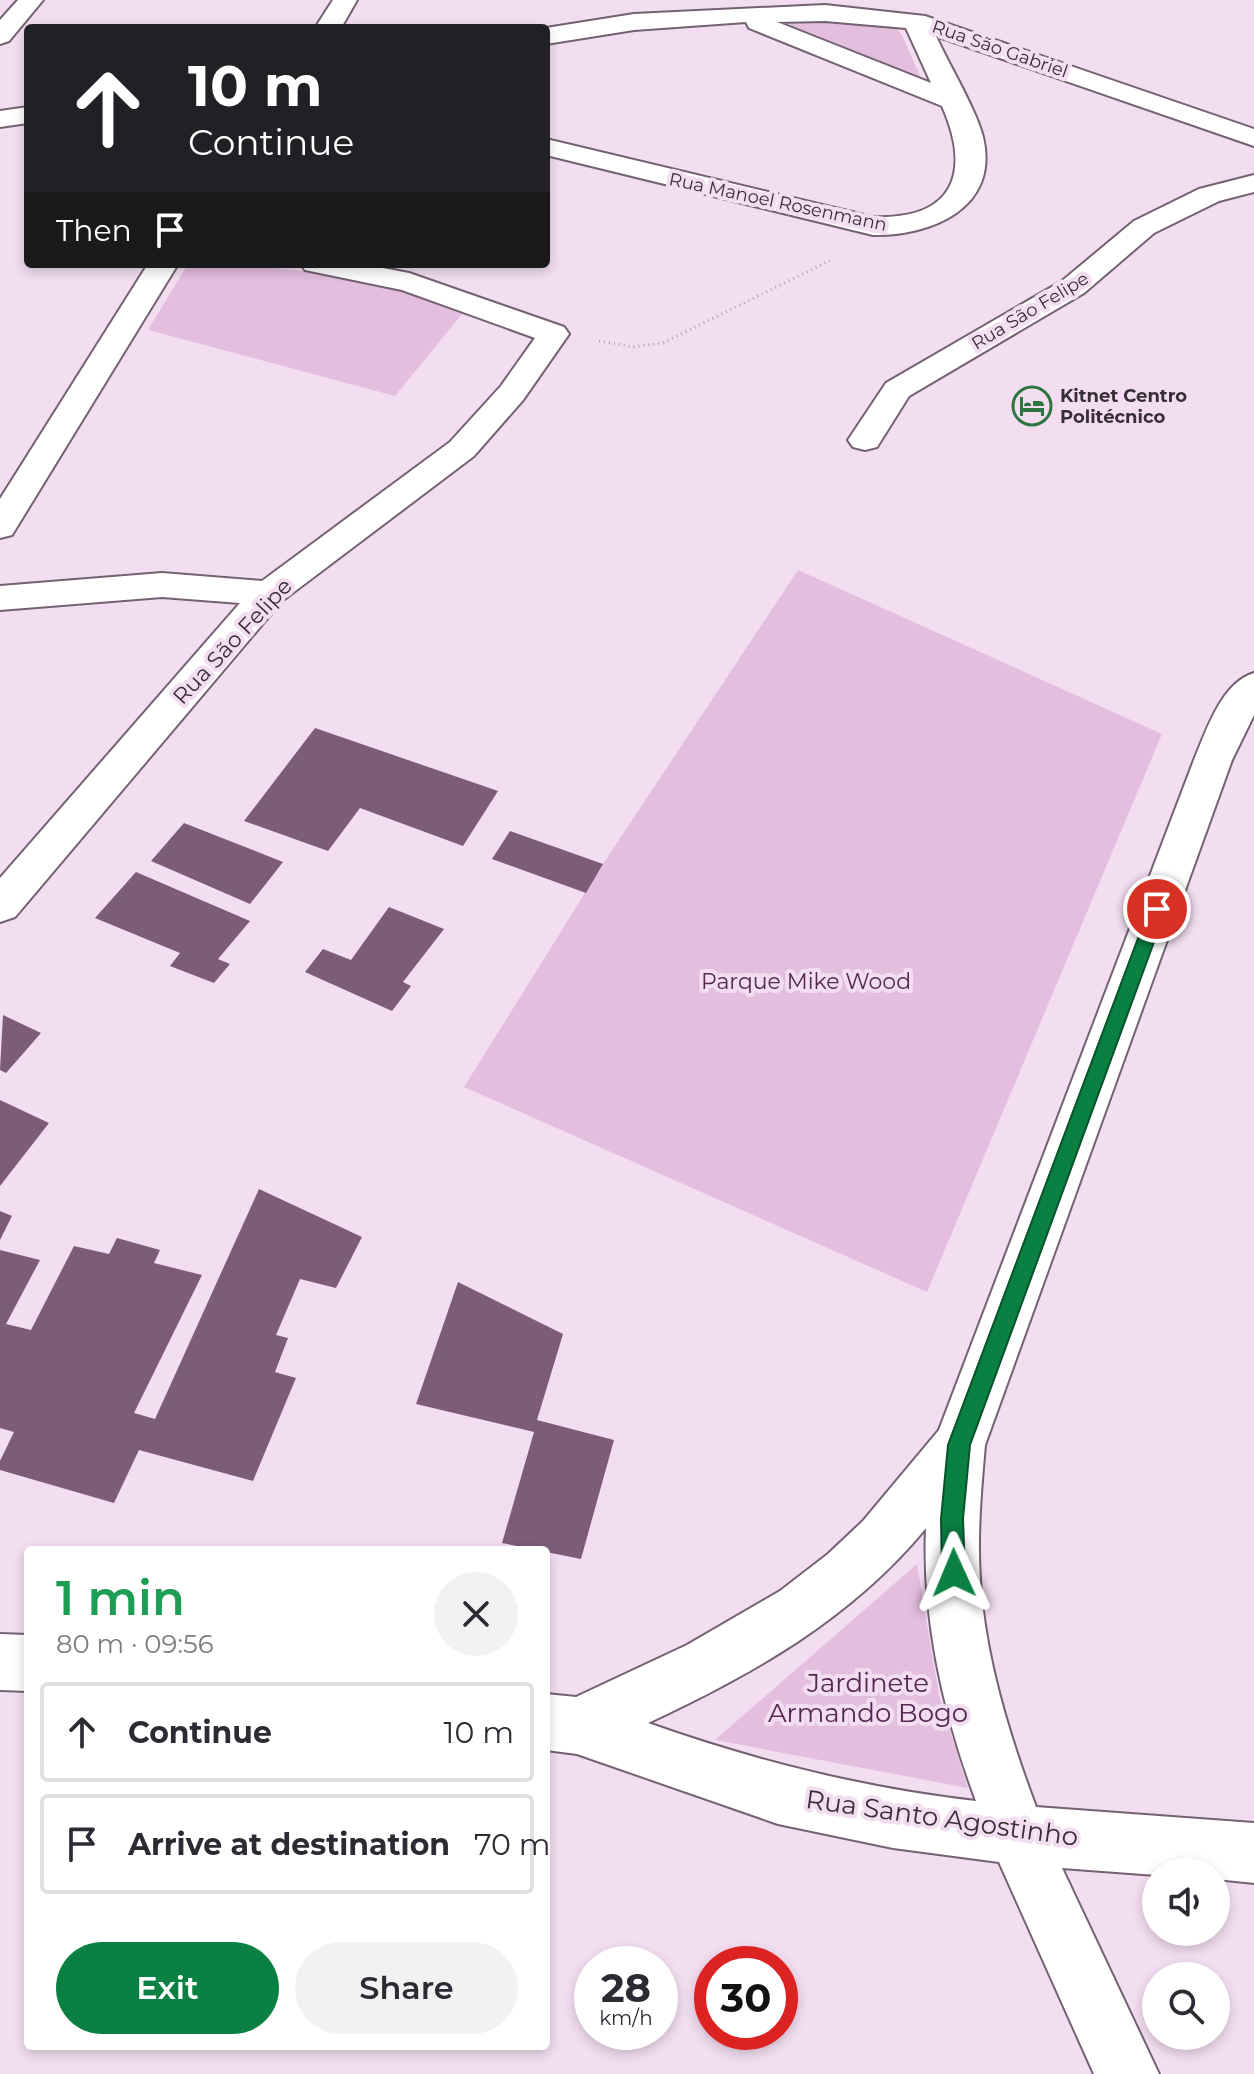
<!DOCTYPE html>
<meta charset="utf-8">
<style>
:root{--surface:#fff;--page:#f2f2f3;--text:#2b2b33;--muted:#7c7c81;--line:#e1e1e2;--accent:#0b8043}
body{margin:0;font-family:Montserrat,sans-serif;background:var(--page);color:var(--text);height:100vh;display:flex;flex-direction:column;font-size:30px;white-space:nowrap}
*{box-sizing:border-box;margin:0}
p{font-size:26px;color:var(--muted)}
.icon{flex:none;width:44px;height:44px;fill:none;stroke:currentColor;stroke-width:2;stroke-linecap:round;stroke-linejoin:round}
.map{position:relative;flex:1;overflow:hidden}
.sheet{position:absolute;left:24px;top:1546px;width:526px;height:504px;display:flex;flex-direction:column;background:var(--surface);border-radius:8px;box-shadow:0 4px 12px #0003}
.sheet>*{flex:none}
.banner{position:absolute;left:24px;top:24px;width:526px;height:244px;border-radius:8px;box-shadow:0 4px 12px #0003;background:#202124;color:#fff;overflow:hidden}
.buttons{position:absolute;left:1142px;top:1858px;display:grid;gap:16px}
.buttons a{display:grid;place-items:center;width:88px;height:88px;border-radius:50%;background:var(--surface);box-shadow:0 4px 12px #0003;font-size:40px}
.speed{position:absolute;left:574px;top:1946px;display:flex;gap:16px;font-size:40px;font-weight:700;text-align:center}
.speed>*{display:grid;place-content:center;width:104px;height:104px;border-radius:50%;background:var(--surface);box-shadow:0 4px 12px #0003;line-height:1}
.speed small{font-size:20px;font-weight:400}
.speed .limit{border:12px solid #d22;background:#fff;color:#111}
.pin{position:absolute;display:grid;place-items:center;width:68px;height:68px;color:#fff;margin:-34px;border:4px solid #fff;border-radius:50%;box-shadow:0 2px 8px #0007}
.me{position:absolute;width:88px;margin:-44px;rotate:359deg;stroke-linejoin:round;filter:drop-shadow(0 0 6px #0008)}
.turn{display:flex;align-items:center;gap:28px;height:168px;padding:0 32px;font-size:36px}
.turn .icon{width:104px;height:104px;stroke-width:2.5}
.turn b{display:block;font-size:56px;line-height:68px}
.then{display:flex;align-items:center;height:76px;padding:0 32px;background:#0003;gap:16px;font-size:30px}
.round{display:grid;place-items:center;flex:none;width:84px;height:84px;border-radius:42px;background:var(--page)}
.headline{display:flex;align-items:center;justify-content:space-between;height:136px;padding:0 32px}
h1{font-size:48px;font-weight:600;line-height:60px;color:#1e9e55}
.cta{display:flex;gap:16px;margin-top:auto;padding:16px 32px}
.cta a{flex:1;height:92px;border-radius:48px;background:var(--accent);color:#fff;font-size:32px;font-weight:600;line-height:92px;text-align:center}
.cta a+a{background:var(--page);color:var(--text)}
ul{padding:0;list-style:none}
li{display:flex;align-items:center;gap:24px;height:100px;margin:0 16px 12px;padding:0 16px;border:4px solid var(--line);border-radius:8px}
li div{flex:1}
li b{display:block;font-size:30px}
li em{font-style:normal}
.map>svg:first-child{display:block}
.green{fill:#e3bedf}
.building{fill:#7d5c79}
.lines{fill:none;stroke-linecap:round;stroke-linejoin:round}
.street-casing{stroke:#746172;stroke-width:4}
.path{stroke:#b09fae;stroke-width:3;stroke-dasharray:1 4;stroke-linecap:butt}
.street{fill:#fff;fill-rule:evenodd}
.route{fill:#0b8043;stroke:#07532c;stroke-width:2}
.labels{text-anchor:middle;stroke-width:8;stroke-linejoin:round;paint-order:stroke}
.far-street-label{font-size:18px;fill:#372e36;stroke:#f3def1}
.far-poi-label{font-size:18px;font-weight:bold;fill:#372e36;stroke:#f3def1;text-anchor:start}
.street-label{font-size:22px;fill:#372e36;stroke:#f3def1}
.park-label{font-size:22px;fill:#552852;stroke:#f3def1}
.near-park-label{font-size:26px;fill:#552852;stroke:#f3def1}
.near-street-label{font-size:26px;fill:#372e36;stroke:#f3def1}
</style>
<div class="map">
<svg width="1254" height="2074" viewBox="0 0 1254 2074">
<rect width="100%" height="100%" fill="#f3def1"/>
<path class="green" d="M 836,19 L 894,25 L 902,35 L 921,78 L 789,25 L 796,20 Z
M 188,264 C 252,264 317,270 380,285 C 408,292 435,305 462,314 L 395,396 L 148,330 Z
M 798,570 L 1162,734 L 927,1292 L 464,1087 L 603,864 Z
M 917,1564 L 939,1695 L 968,1788 L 715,1740 Z"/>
<path class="building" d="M 315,728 L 498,791 L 463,846 L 360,808 L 328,851 L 244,821 Z
M 184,823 L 283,862 L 250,904 L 151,861 Z
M 510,831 L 603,864 L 586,893 L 492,859 Z
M 136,872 L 250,921 L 218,959 L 230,964 L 214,983 L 170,966 L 180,953 L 95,918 Z
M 389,907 L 444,929 L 403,982 L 411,986 L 392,1011 L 305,972 L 323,949 L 351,960 Z
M 3,1015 L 41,1033 L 6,1073 L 0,1070 Z
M 0,1100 L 49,1123 L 0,1186 Z
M 259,1189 L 362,1237 L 336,1288 L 300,1279 L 276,1335 L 288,1338 L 275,1372 L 296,1378 L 253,1481 L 139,1450 L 114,1503 L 0,1470 L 0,1461 L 14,1432 L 0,1428 L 0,1250 L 40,1260 L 6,1324 L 31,1330 L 74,1246 L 109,1254 L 117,1238 L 160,1250 L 154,1263 L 202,1275 L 134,1413 L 155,1419 Z
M 0,1211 L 12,1216 L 0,1240 Z
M 458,1282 L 563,1334 L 537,1420 L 614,1440 L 581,1559 L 502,1543 L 534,1432 L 416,1404 Z"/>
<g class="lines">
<defs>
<path id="street" d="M 18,0 L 43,0 L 9,41 L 0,44 L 0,20 Z
M 333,0 L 357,0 L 341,28 L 315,28 Z
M 825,5 L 925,16 L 1254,129 L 1254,146 L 936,36 C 949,65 976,109 983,137 C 1000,209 930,236 873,235 L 546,155 L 546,139 L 873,217 C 953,220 972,174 942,106 L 749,28 L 746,22 L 634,30 L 546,44 L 546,28 L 634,14 ZM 825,21 L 906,28 L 931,83 L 777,22 Z
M 28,107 L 28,123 L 0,127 L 0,111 Z
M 1254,175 L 1254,192 L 1219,201 L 1154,233 L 1084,293 L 909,396 L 877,447 L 865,450 L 853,447 L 848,440 L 886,383 L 1062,281 L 1134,221 L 1199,189 Z
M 148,264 L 178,264 L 12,535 L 0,538 L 0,499 Z
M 301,264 L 362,264 L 409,273 L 564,327 L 569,334 L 523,400 L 474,456 L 282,601 L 15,917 L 0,922 L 0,878 L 240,603 L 162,597 L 0,610 L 0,586 L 162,573 L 262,581 L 450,442 L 501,386 L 535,338 L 402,290 L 305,270 Z
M 1254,673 L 1254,715 L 1232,760 L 985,1445 C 981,1490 977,1535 980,1580 C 985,1657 1009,1735 1036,1807 L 1254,1823 L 1254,1883 L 1216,1879 L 1216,1872 L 1156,1872 L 1156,1875 L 1062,1868 L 1159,2074 L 1094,2074 L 999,1862 L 893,1848 L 778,1824 L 577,1754 L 546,1750 L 546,1694 L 576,1697 L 687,1645 L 780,1591 L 828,1554 L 863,1521 L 939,1430 L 1194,760 C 1206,731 1222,682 1254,673 ZM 926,1528 C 922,1620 944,1715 976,1801 C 862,1788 755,1761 648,1723 C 753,1674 851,1619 926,1528 Z
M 0,1634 L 28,1635 L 28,1691 L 0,1690 Z"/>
</defs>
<use href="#street" class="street-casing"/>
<path class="path" d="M 599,341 L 633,347 L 663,343 L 833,259"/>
<use href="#street" class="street"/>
</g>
<path class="route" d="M 1157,902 L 1166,909 L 970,1445 L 963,1519 L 965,1573 L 961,1581 L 954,1584 L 946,1581 L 942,1573 L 941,1519 L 948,1445 L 1149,909 Z"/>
<defs>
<symbol id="hotel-ring" viewBox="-11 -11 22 22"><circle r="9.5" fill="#f3def1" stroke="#2d7440" stroke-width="1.5"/><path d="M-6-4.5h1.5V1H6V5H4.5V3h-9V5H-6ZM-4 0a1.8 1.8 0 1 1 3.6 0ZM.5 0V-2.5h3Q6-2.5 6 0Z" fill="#2d7440"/></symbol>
</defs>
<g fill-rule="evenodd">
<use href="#hotel-ring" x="1010" y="384" width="44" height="44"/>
</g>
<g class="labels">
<g class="far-street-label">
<text transform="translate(1000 49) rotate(19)" y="6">Rua São Gabriel</text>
<text transform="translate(778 202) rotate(12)" y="6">Rua Manoel Rosenmann</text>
<text transform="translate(1030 311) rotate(-31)" y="6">Rua São Felipe</text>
</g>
<g class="far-poi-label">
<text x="1060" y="402">Kitnet Centro<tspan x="1060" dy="21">Politécnico</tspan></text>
</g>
<g class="street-label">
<text transform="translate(232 641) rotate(-47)" y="8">Rua São Felipe</text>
</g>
<g class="park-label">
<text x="806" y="989">Parque Mike Wood</text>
</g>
<g class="near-park-label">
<text x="868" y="1692">Jardinete<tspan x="868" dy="30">Armando Bogo</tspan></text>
</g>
<g class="near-street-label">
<text transform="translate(942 1818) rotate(8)" y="9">Rua Santo Agostinho</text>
</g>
</g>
</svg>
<div class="buttons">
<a><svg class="icon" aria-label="sound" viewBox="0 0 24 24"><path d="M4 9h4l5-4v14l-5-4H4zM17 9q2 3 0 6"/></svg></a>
<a><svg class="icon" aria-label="search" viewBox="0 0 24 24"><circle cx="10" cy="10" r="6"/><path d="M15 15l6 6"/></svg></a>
</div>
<div class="speed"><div>28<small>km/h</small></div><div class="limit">30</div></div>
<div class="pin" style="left:1157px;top:909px;background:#d93025"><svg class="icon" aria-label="arrive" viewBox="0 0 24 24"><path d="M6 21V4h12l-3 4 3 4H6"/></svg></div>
<svg class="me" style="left:954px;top:1573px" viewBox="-20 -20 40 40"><path d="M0-17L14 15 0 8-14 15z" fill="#0b8043" stroke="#fff" stroke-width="4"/></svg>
<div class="banner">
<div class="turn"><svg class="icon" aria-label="ahead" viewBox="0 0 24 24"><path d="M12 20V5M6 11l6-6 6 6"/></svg><div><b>10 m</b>Continue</div></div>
<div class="then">Then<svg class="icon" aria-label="arrive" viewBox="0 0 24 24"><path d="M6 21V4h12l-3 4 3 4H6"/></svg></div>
</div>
<section class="sheet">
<div class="headline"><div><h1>1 min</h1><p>80 m · 09:56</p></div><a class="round"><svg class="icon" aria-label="close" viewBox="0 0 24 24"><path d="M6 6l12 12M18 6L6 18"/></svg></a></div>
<ul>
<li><svg class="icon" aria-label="ahead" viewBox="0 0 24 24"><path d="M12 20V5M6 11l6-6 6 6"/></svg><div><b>Continue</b></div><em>10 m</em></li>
<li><svg class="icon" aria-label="arrive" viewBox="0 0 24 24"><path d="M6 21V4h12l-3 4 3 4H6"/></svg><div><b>Arrive at destination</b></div><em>70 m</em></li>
</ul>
<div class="cta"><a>Exit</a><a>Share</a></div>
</section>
</div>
